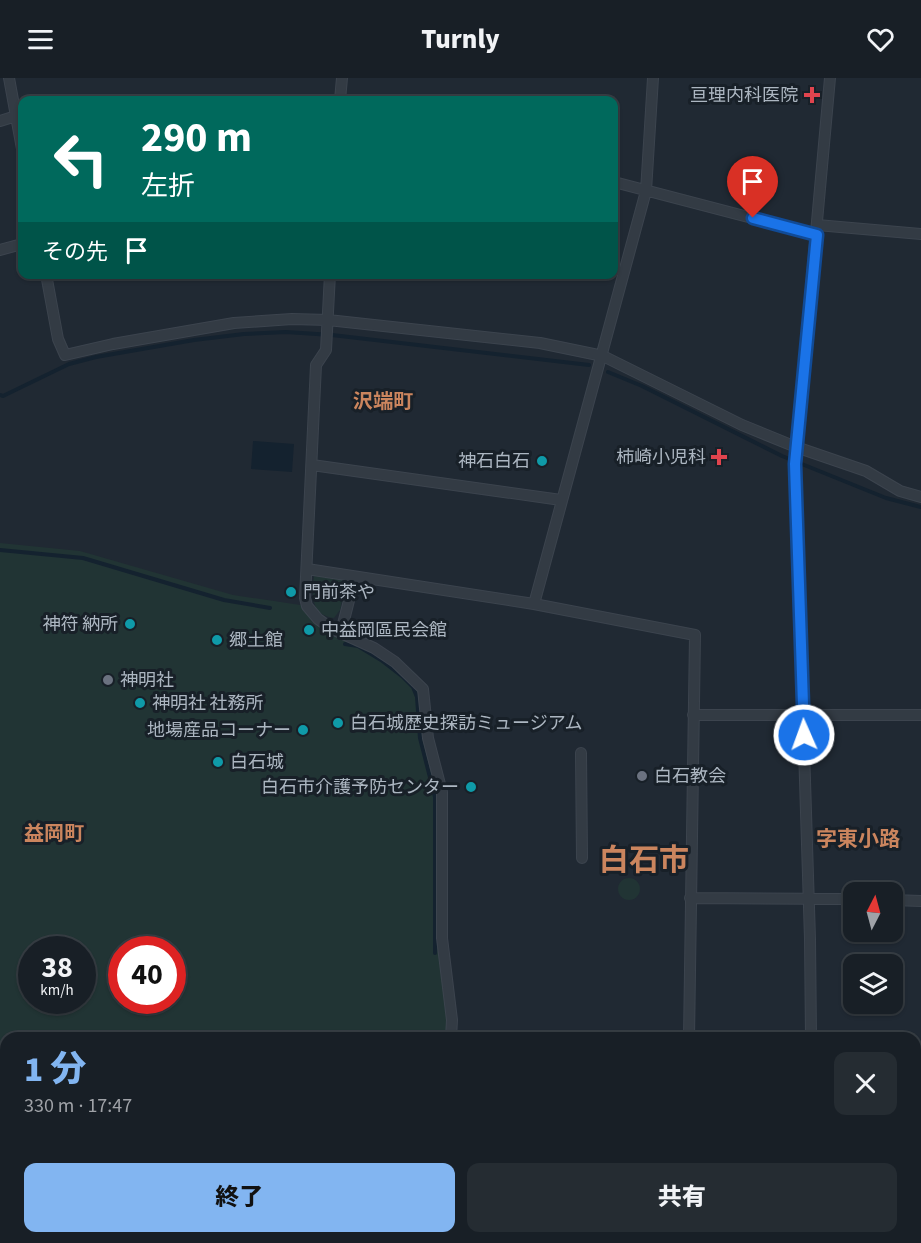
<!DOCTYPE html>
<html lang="ja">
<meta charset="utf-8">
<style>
:root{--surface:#181f26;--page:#252c32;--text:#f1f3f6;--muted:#9fa2a7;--line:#363d43;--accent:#82b5f1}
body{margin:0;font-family:"Source Sans 3","Noto Sans JP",sans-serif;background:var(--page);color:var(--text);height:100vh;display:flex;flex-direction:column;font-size:22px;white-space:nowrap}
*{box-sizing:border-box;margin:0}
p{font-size:20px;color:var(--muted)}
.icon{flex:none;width:33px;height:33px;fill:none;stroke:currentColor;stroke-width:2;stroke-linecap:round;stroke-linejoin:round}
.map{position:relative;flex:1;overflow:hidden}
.side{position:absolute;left:0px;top:954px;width:921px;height:212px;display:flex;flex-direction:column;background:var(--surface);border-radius:18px 18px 0 0;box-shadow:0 2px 4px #0004,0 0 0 2px var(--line)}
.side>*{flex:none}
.top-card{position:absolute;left:18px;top:18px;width:600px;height:183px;border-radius:12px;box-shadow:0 2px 4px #0004,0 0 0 2px var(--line);background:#00695c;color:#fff;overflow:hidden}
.needle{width:39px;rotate:6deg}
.tools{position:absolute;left:843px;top:804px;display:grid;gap:12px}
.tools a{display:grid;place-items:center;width:60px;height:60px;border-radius:12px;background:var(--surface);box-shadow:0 2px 4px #0004,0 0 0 2px var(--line);font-size:30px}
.speed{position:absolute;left:18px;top:858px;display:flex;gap:12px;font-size:30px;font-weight:700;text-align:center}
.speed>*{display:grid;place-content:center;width:78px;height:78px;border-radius:50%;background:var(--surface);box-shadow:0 2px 4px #0004,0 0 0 2px var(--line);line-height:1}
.speed small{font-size:15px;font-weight:400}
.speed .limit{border:9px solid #d22;background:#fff;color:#111}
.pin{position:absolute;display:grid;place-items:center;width:51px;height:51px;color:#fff;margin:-62px -26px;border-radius:50% 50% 50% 0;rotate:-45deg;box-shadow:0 0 6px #0007}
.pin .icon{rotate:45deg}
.me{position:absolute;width:66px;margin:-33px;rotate:358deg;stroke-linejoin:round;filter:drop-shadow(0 0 4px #0008)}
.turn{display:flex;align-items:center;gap:21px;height:126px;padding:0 24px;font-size:27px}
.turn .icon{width:78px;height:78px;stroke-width:2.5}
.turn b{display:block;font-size:42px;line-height:51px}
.then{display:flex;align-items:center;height:57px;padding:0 24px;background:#0003;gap:12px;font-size:22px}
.round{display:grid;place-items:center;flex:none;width:63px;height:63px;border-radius:12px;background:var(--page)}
.overview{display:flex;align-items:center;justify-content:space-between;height:102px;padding:0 24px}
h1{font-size:36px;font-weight:800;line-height:45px;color:var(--accent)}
.cta{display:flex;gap:12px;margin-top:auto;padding:12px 24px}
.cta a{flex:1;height:69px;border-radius:12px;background:var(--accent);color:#111;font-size:24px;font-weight:800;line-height:69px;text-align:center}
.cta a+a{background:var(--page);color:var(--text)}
header{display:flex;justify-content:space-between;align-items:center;height:78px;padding:0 24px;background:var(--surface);font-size:27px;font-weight:800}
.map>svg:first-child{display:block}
.green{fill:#213434;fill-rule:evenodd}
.water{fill:#14222f}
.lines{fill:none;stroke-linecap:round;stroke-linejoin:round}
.stream{stroke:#14222f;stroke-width:4}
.minor-casing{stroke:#3c444e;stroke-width:12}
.minor{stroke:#333b44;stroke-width:10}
.route-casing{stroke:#114b97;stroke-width:15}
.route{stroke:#1a73e8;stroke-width:10}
.health-dot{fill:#e0444e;stroke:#182028;stroke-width:2}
.culture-dot{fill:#0f9aa8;stroke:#182028;stroke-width:2}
.worship-dot{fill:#6b7280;stroke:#182028;stroke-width:2}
.labels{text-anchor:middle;stroke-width:6;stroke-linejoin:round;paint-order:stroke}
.poi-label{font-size:18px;fill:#acb6c1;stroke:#182028;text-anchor:start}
.neighbourhood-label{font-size:20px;font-weight:bold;fill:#cb855e;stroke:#182028}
.quarter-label{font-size:21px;font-weight:bold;fill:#cb855e;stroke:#182028}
.town-label{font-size:30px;font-weight:bold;fill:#cb855e;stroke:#182028}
</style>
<header><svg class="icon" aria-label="menu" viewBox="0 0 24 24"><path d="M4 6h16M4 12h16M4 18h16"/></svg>Turnly<svg class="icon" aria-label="heart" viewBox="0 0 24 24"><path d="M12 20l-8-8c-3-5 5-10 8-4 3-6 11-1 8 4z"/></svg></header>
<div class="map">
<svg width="921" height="1165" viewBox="0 0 921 1165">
<rect width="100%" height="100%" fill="#202933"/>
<path class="green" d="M 0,465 L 80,473 L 233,517 L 307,528 L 348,558 L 419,606 L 442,714 L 451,960 L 6,960 L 6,1006 L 0,1005 ZM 32,872 L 82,872 L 82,922 L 32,922 ZM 122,872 L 172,872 L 172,922 L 122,922 Z
M 314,498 L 344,502 L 346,504 L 340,532 L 334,540 C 310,537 312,516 314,498 Z
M618 811a11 11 0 1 1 22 0a11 11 0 1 1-22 0Z"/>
<path class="water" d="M 253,363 L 294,366 L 292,394 L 251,391 Z"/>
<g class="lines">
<path class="stream" d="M 608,294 L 642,308 L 782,378 L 886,420 L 921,429
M 0,317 L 3,318 L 69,286 L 96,279 L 194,262 L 244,256 L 286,254 L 332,257 L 589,287
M 0,472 L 83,480 L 224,522 L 270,530
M 345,566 L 358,568 L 381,582 L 403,599 L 413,609 L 417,619 L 420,660 L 435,719 L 435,875"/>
<defs>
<path id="minor" d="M 9,0 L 22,71
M 340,22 L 342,0
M 0,43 L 16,38
M 614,104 L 817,157
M 817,147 L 921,156
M 0,172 L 22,166
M 46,196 L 58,261 L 65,277 L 113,266 L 234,245 L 292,241 L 328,242 L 540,265 L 603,278 L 742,347 L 796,369 L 866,393 L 900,413 L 921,419
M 330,196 L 326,272 L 316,287 L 305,520 L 307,528 L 318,541 L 332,551 L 374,570 L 395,584 L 423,611 L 428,660 L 442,714 L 442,860 L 452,942 L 451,960
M 312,387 L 561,422
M 307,491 L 534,526 L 695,557 L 689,960
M 534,526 L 646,113 L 653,0
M 339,554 L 343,546 L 355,499
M 693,637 L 921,637
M 581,675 L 582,780
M 690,820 L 854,821
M 892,822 L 921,823
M 811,960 L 810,861 L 795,386 L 830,0
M 0,1020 L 6,1021
M 915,1037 L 921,1037
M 270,1165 L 271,1160
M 653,1165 L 655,1160
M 809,1165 L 809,1160"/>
</defs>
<use href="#minor" class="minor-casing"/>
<use href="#minor" class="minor"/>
</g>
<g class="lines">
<defs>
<path id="route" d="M 753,140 L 817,157 L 795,386 L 804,657"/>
</defs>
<use href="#route" class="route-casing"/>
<use href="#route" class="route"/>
</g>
<g class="health-dot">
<path d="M809 8h6v6h6v6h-6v6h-6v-6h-6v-6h6z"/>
<path d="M716 370h6v6h6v6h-6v6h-6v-6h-6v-6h6z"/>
</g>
<g class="culture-dot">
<circle cx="542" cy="383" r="6"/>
<circle cx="291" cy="514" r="6"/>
<circle cx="130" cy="546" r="6"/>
<circle cx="309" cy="552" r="6"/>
<circle cx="217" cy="562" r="6"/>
<circle cx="140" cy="625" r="6"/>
<circle cx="338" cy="645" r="6"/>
<circle cx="303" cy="652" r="6"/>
<circle cx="218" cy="684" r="6"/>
<circle cx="471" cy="709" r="6"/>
</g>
<g class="worship-dot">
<circle cx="108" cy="602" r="6"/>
<circle cx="642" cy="698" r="6"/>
</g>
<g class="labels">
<g class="poi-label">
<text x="798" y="23" text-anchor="end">亘理内科医院</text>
<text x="706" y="385" text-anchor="end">柿崎小児科</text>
<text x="530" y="389" text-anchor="end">神石白石</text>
<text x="303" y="520">門前茶や</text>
<text x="118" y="552" text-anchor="end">神符 納所</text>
<text x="321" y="558">中益岡區民会館</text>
<text x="229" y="568">郷土館</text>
<text x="120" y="608">神明社</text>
<text x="152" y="631">神明社 社務所</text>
<text x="350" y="651">白石城歴史探訪ミュージアム</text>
<text x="291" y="658" text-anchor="end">地場産品コーナー</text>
<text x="230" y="690">白石城</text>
<text x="654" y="704">白石教会</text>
<text x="459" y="715" text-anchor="end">白石市介護予防センター</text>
</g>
<g class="neighbourhood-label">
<text x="383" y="330">沢端町</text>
<text x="54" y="762">益岡町</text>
</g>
<g class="quarter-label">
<text x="858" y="768">字東小路</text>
</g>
<g class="town-label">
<text x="644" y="792">白石市</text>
</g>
</g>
</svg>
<div class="tools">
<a><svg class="needle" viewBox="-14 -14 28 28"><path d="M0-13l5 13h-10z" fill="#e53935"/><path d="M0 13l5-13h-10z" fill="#9fa2a7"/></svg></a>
<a><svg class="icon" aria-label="layers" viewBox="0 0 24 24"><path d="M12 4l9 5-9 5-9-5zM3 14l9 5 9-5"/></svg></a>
</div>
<div class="speed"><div>38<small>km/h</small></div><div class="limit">40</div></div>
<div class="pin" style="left:753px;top:140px;background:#d93025"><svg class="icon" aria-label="arrive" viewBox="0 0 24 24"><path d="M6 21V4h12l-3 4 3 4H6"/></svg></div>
<svg class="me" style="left:804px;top:657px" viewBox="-20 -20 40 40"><circle r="17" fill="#1a73e8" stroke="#fff" stroke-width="3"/><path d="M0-11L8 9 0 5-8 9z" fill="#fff"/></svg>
<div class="top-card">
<div class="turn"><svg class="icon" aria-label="left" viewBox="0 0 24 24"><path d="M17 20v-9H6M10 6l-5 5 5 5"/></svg><div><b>290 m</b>左折</div></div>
<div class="then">その先<svg class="icon" aria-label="arrive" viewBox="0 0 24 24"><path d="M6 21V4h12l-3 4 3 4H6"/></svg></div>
</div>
<section class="side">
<div class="overview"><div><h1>1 分</h1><p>330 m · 17:47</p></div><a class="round"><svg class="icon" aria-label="close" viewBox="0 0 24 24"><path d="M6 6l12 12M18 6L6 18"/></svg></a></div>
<div class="cta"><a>終了</a><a>共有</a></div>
</section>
</div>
